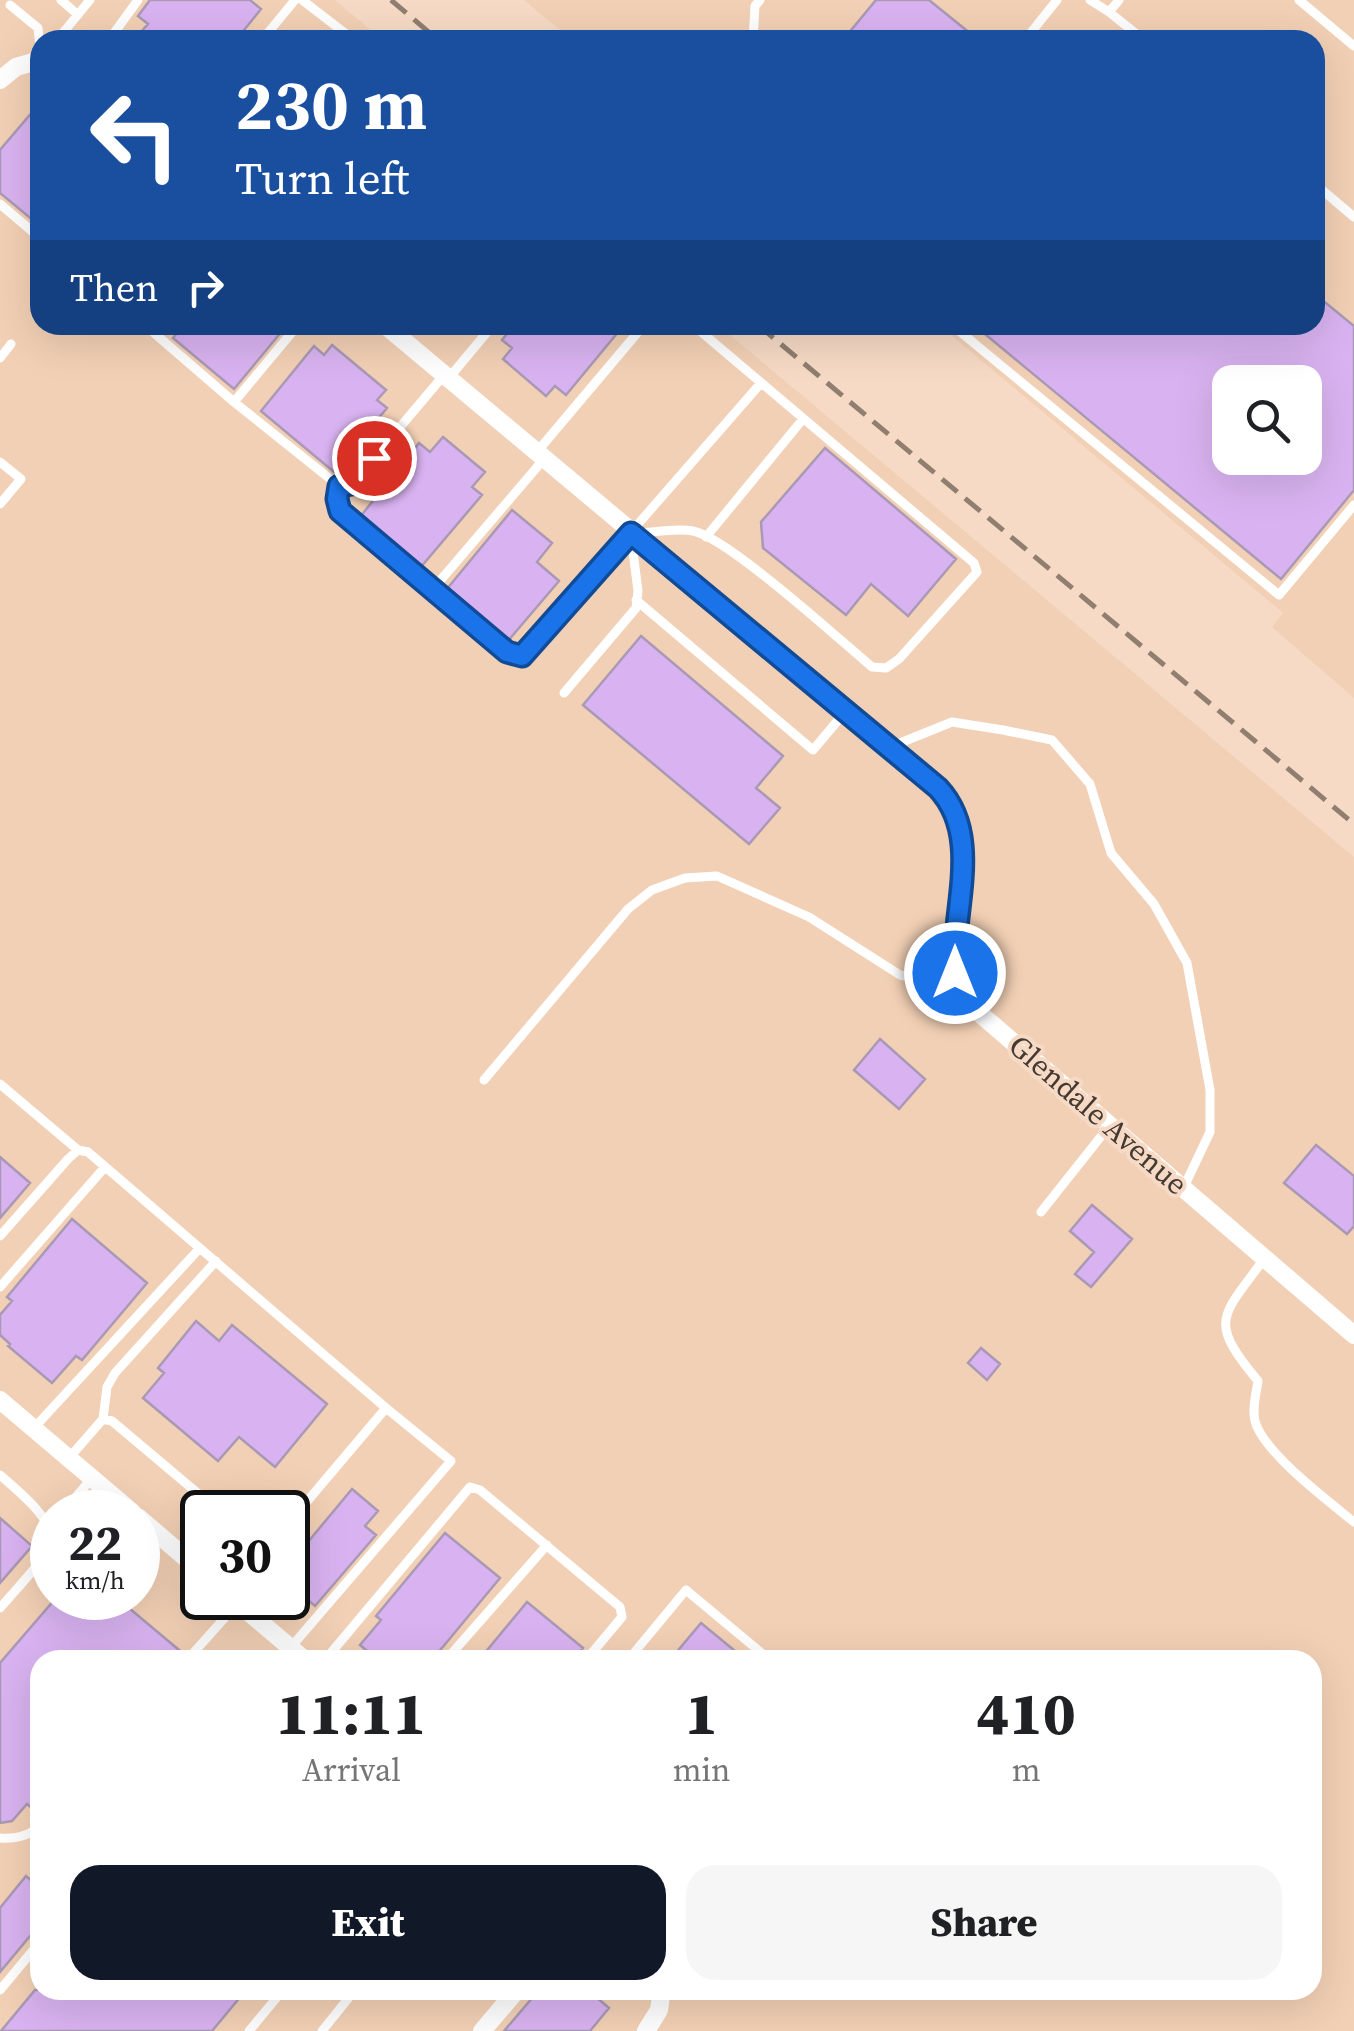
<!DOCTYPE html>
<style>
:root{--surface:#fff;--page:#f6f6f6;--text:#202124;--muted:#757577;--accent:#111827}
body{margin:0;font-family:"Source Serif 4",serif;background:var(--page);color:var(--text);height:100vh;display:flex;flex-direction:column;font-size:38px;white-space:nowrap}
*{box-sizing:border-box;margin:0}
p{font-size:32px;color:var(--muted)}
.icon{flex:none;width:55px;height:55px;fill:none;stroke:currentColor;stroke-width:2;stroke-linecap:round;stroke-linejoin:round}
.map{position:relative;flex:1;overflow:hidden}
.panel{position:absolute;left:30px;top:1650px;width:1292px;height:350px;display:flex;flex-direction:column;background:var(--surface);border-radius:30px;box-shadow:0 10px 40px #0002}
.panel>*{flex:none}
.hud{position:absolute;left:30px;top:30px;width:1295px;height:305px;border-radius:30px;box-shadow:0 10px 40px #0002;background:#1a4fa0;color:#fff;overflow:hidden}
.buttons{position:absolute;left:1212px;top:365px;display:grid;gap:20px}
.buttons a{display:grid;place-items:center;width:110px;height:110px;border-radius:20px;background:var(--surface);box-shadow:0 10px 40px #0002;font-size:50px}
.speed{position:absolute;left:30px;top:1490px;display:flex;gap:20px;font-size:50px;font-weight:700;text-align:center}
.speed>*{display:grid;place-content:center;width:130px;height:130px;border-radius:50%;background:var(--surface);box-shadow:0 10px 40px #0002;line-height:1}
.speed small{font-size:25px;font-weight:400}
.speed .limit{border:5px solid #111;border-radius:15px;background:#fff;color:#111}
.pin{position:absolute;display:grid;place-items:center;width:85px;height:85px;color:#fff;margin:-42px;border:5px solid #fff;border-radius:50%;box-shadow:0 2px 10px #0007}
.me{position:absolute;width:110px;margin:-55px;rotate:0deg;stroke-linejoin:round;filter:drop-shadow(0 0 8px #0008)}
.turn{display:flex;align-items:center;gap:35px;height:210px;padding:0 40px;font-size:45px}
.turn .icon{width:130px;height:130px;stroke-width:2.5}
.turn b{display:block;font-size:70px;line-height:85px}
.then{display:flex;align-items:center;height:95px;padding:0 40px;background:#0003;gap:20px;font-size:38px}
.eta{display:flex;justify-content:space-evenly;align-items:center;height:170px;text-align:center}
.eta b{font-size:60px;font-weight:800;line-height:70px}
.primary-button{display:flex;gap:20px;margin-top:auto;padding:20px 40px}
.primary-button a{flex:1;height:115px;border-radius:30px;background:var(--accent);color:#fff;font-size:40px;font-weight:800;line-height:115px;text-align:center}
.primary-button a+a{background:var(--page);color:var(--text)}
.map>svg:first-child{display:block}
.built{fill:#f2d0b5;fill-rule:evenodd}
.building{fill:#d9b3f1;stroke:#a999b4;stroke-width:2.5;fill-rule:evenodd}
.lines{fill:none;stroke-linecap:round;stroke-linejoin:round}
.lane{stroke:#fff;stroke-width:9}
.street{stroke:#fff;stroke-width:18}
.rail{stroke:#907e70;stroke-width:5;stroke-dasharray:20 10;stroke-linecap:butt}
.route-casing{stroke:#114b97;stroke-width:25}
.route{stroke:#1a73e8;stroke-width:18}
.labels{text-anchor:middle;stroke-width:8;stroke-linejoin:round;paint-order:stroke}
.street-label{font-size:30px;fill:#453a31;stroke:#f6dac5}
</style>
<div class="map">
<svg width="1354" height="2031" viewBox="0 0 1354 2031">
<rect width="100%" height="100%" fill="#f6dac5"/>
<path class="built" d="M 0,0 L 335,0 L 382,40 L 40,40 L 40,325 L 718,325 L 1354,857 L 1354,2031 L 0,2031 ZM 52,1512 L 138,1512 L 138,1598 L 52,1598 ZM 202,1512 L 288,1512 L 288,1598 L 202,1598 ZM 40,1660 L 1312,1660 L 1312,1990 L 40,1990 Z
M 524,0 L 1354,0 L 1354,698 L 1272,627 L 1283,613 L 939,325 L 1315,325 L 1315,40 L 572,40 ZM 1230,382 L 1305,382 L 1305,458 L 1230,458 Z"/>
<path class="building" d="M 150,0 L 250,0 L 261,9 L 236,40 L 134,40 L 148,24 L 138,16 Z
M 876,0 L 929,0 L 966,30 L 957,40 L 843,40 Z
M 40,103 L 40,226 L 0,193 L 0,150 Z
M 1315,294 L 1354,326 L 1354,490 L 1281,579 L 974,325 L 1315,325 ZM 1230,382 L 1305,382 L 1305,458 L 1230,458 Z
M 183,325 L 287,325 L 234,389 L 173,338 Z
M 514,325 L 624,325 L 566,395 L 555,386 L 546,396 L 503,359 L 512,348 L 502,340 Z
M 332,345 L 386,390 L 377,400 L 387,408 L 334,472 L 261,411 L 314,346 L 324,355 Z
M 443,437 L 485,472 L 472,487 L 482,495 L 420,568 L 360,517 L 419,443 L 430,452 Z
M 825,448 L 956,559 L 908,616 L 871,584 L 846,615 L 763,548 L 761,522 Z
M 512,510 L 552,543 L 537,562 L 559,581 L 507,642 L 446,590 Z
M 641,636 L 783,756 L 756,788 L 780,808 L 749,844 L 583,705 Z
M 880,1039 L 925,1079 L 899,1109 L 854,1070 Z
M 1316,1145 L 1354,1176 L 1354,1226 L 1347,1234 L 1284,1183 Z
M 0,1157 L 30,1183 L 0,1218 Z
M 1092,1205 L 1132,1239 L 1091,1287 L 1075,1274 L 1094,1252 L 1070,1231 Z
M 72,1219 L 147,1283 L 82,1360 L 76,1356 L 52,1383 L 8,1346 L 10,1344 L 0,1335 L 0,1315 L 12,1301 L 7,1297 Z
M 196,1321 L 219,1341 L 232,1325 L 327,1404 L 275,1467 L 239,1437 L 218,1461 L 143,1398 L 164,1373 L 158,1368 Z
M 981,1348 L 1000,1364 L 987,1380 L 968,1363 Z
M 352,1489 L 378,1511 L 365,1526 L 376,1535 L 315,1606 L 288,1583 L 288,1566 Z
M 0,1518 L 32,1546 L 0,1583 Z
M 445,1533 L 500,1578 L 432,1660 L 378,1660 L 360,1645 L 381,1620 L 376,1616 Z
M 56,1598 L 117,1598 L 179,1650 L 170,1660 L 40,1660 L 40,1815 L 27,1804 L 12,1821 L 0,1823 L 0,1663 Z
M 527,1602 L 583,1648 L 573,1660 L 479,1660 Z
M 701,1623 L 746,1660 L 670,1660 Z
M 26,1876 L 40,1888 L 40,1924 L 0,1972 L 0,1908 Z
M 35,1990 L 246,1990 L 212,2031 L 1,2031 Z
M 539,1990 L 588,1990 L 609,2008 L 590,2031 L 504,2031 Z"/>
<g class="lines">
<path class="lane" d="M 61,0 L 78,15
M 302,0 L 354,40
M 1090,0 L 1109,12 L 1119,0
M 1299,0 L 1354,46
M 10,5 L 38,28 L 40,48
M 1109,12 L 1144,40
M 57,40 L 90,0
M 109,40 L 138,0
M 262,40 L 295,0
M 753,40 L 755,6 L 760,0
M 1025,40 L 1057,0
M 1315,184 L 1354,217
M 0,204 L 40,238
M 161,325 L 154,333 L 234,402 L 298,325
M 952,325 L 1279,595 L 1354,505
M 0,358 L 11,344
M 448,379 L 493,325
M 234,402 L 339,486 L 352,484 L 444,375
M 536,453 L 644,325
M 0,462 L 21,479 L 0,504
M 339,486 L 337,499 L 340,511 L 507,652 L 523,656 L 761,383
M 639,533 C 656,532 677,528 693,531 C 727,537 840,640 872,667 L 886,668 L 899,659 L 977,572 L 974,563 L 693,325
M 706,537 L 803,419
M 433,589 L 544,459
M 636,600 L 813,750 L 845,712
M 564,693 L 636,608 L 638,591 L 631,536
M 890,747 L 952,722 L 1003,730 L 1052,740 L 1090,784 L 1111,853 L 1154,904 L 1187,963 L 1210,1090 L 1210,1132 L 1183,1189
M 484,1080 L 628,909 L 652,890 L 685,878 L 717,876 L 809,917 L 900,975 L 961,988
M 0,1084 L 78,1150
M 1041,1212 L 1110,1125
M 0,1236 L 68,1159 L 78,1150 L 88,1152 L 386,1408
M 1264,1259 C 1222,1317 1207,1320 1258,1381 C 1256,1394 1252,1409 1255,1421 C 1263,1452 1328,1501 1354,1522
M 0,1287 L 105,1167
M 103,1419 L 107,1387 L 115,1373 L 216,1261
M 33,1429 L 200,1248
M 69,1458 L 103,1419 L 112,1421 L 220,1512
M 0,1475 C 75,1539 58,1541 0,1608
M 63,1512 L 92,1478
M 288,1524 L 386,1408 L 451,1461 L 291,1647
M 187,1660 L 238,1603
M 325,1660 L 470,1487 L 480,1490 L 620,1607 L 622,1617 L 586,1660
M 446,1660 L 547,1545
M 628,1660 L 686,1590 L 770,1660
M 0,1838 C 15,1839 30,1836 40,1825
M 0,1990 L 40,1942
M 249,2031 L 283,1990
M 322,2031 L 355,1990"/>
<path class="street" d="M 0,80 L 16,67 L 40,60
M 385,325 L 938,788 C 997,851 925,930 971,1006 L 1354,1335
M 0,1400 L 132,1512
M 138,1517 L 202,1572
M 232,1598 L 305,1660
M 482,2031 L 517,1990
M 646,2031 L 659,2010 L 662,1990"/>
<path class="rail" d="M 391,0 L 438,40
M 758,325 L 1354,824"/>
</g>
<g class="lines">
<defs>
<path id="route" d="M 374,458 L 352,484 L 339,486 L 337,499 L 340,511 L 507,652 L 522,656 L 631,533 L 938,788 C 984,837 951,912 955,973"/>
</defs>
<use href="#route" class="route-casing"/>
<use href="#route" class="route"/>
</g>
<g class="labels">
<g class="street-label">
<text transform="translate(1098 1115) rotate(41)" y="10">Glendale Avenue</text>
</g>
</g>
</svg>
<div class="buttons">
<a><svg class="icon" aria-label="search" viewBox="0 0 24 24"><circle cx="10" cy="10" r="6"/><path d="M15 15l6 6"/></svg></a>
</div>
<div class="speed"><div>22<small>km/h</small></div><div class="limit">30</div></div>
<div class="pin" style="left:374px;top:458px;background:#d93025"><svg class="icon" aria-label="arrive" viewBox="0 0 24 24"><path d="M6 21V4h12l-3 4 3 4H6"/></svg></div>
<svg class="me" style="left:955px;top:973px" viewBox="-20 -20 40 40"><circle r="17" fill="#1a73e8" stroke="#fff" stroke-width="3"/><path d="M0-11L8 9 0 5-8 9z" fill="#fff"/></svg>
<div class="hud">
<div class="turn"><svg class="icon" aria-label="left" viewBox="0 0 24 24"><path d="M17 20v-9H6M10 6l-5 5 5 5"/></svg><div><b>230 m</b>Turn left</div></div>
<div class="then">Then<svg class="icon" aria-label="right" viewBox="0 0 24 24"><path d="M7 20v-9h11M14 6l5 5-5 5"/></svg></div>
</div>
<section class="panel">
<div class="eta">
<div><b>11:11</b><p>Arrival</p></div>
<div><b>1</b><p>min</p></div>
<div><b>410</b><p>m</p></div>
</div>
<div class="primary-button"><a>Exit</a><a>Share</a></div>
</section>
</div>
